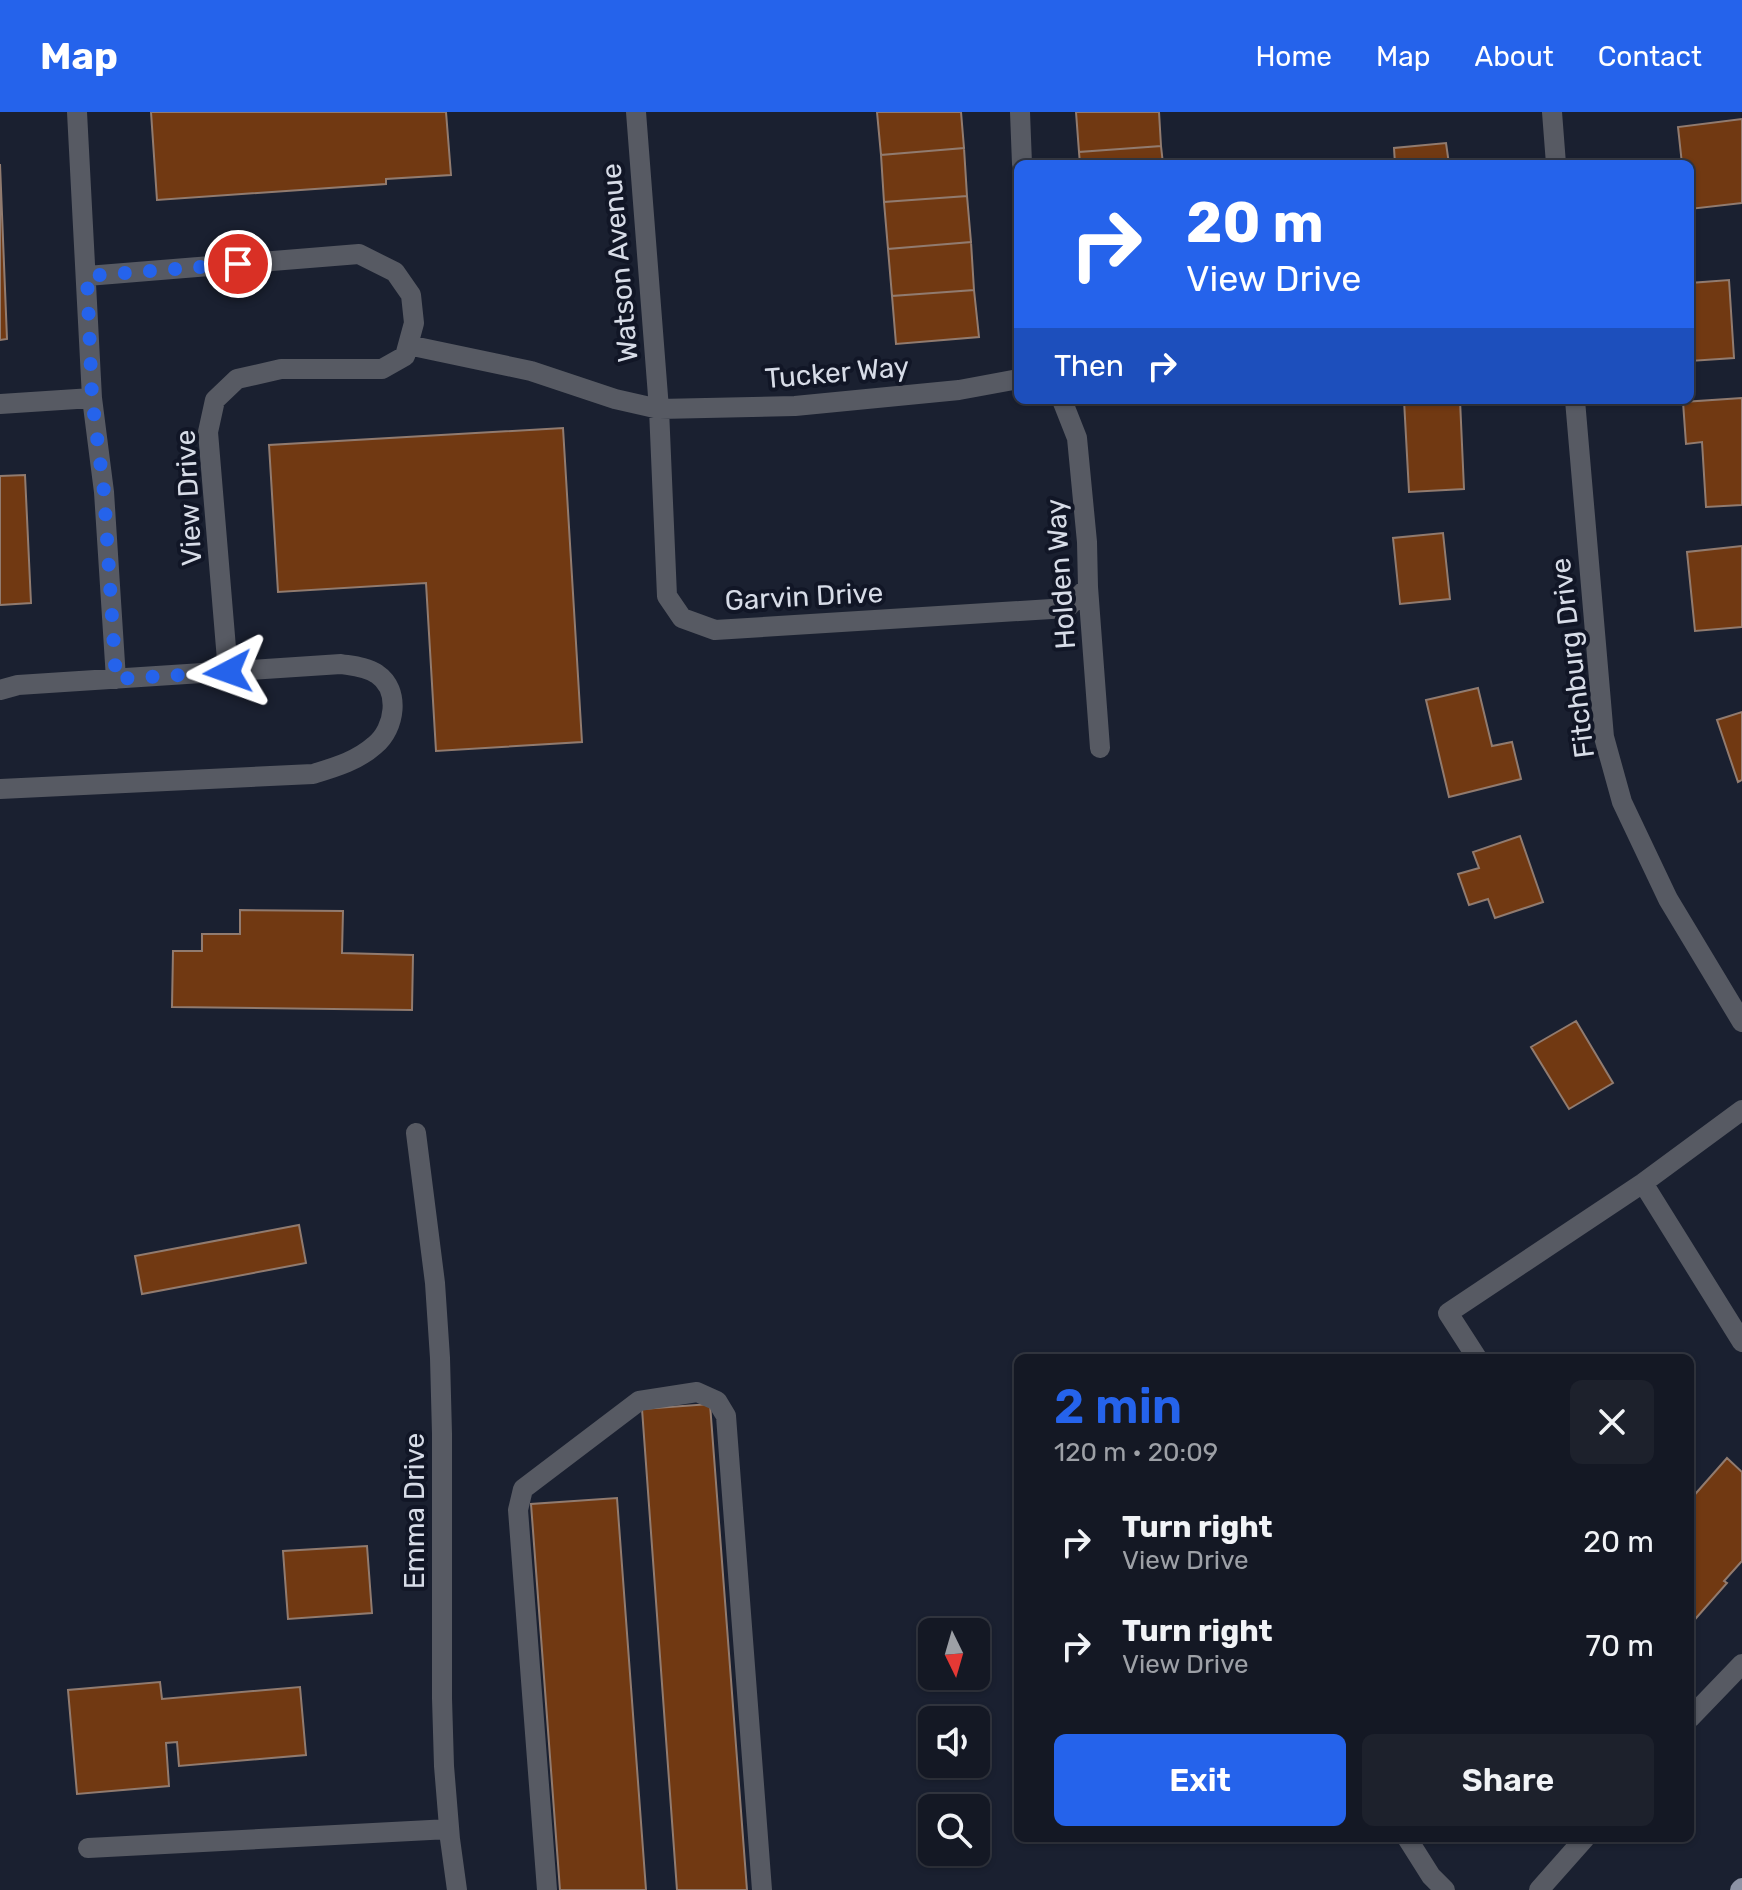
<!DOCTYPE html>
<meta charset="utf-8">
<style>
:root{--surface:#141824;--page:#1d212c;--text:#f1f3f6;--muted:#9da0a6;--line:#333741;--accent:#2563eb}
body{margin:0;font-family:Rubik,sans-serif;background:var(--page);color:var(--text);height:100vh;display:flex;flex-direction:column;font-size:30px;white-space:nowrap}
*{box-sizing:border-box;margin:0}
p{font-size:26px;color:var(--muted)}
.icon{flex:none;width:44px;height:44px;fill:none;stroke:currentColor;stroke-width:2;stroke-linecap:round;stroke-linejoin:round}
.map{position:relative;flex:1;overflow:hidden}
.details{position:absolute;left:1014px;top:1242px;width:680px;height:488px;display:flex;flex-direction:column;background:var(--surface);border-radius:12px;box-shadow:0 2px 6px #0004,0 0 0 2px var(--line)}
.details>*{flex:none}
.hud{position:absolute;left:1014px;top:48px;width:680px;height:244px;border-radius:12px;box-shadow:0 2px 6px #0004,0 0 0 2px var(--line);background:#2563eb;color:#fff;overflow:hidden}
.needle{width:52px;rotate:175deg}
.tools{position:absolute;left:918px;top:1506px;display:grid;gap:16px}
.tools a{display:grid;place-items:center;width:72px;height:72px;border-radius:12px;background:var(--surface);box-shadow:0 2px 6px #0004,0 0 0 2px var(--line);font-size:40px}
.pin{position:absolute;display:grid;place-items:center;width:68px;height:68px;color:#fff;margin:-34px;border:4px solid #fff;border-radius:50%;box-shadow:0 2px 8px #0007}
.me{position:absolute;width:88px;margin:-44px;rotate:266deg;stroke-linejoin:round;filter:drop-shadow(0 0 6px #0008)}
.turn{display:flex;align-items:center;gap:28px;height:168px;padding:0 40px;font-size:36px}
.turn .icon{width:104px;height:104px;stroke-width:2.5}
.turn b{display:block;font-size:56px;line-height:68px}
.then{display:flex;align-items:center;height:76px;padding:0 40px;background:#0003;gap:16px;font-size:30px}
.round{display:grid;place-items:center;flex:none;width:84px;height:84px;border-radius:12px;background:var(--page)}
.overview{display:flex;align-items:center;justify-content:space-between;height:136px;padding:0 40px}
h1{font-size:48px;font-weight:600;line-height:60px;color:var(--accent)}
.cta{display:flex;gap:16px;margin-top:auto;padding:16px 40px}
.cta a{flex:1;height:92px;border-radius:12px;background:var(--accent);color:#fff;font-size:32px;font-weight:600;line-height:92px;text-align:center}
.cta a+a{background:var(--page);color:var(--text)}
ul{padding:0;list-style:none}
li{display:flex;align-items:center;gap:24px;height:104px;padding:0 40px}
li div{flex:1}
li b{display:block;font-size:30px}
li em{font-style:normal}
header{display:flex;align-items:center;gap:48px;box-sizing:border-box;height:112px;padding:0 40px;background:var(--accent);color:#fff}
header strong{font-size:38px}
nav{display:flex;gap:44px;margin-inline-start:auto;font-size:28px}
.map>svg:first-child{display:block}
.building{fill:#713912;stroke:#917b6f;stroke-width:2}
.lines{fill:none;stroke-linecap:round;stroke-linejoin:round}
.minor{stroke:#575a63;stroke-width:20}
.major{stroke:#8d93a5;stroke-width:20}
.route{stroke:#2563eb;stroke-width:14;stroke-dasharray:0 25.2}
.labels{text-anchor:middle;stroke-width:8;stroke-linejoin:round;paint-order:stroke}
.street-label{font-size:28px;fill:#d7dce7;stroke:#111626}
</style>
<header>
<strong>Map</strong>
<nav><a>Home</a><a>Map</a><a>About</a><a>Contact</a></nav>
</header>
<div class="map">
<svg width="1742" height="1778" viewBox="0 0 1742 1778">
<rect width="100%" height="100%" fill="#1a2030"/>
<path class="building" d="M 151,0 L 446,0 L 451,63 L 386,67 L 386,72 L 157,88 Z
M 877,0 L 961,0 L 964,36 L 881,43 Z
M 1076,0 L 1159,0 L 1161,34 L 1079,40 Z
M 1742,7 L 1742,91 L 1690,97 L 1690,52 L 1682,52 L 1678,15 Z
M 1446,31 L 1449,52 L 1395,52 L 1394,36 Z
M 1161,34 L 1163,52 L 1080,52 L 1079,40 Z
M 964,36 L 967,84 L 884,90 L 881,43 Z
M 0,52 L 7,227 L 0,228 Z
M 967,84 L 971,130 L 888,137 L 884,90 Z
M 971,130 L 974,178 L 892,184 L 888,137 Z
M 1729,168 L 1734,246 L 1690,249 L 1690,171 Z
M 974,178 L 979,225 L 896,232 L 892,184 Z
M 1742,286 L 1742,393 L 1706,395 L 1702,330 L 1686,332 L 1683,290 Z
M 1404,288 L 1460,288 L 1464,377 L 1409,380 Z
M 563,316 L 582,630 L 436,639 L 426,471 L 278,480 L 269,333 Z
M 25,363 L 31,491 L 0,493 L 0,364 Z
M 1443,421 L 1450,487 L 1400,492 L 1393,426 Z
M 1742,434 L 1742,515 L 1695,519 L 1687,440 Z
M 1478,576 L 1492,634 L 1512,630 L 1521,667 L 1449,685 L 1426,588 Z
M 1742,600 L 1742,668 L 1738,670 L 1717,608 Z
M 1520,724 L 1543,790 L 1495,806 L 1488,787 L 1469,793 L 1458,762 L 1479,756 L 1473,740 Z
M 240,798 L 343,799 L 342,841 L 413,843 L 412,898 L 172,895 L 173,839 L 202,839 L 202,822 L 240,822 Z
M 1576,909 L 1613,971 L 1569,997 L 1531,935 Z
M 299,1113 L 306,1151 L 142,1182 L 135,1144 Z
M 710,1292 L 747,1778 L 677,1778 L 642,1297 Z
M 1727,1346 L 1742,1360 L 1742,1449 L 1724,1469 L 1727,1471 L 1690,1513 L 1690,1388 Z
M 617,1386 L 646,1778 L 560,1778 L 531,1392 Z
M 367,1434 L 372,1501 L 288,1507 L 283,1439 Z
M 160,1570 L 162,1587 L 300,1575 L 306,1643 L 179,1654 L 177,1630 L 166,1631 L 169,1674 L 77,1682 L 68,1578 Z"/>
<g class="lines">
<path class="minor" d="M 77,0 L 92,286 L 104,380 L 116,567
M 636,0 L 659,297 L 667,484 L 682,506 L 715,518 L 1067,496 L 1088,475
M 1020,0 L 1022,52
M 1552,0 L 1556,52
M 87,164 L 359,142 L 395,160 L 411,183 L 414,211 L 405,244 L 382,257 L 281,257 L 237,267 L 215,288 L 208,320 L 228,560
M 408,233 L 531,259 L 615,287 L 659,297 L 795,294 L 959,278 L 1018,267
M 1062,288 L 1077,326 L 1087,430 L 1088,475 L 1100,636
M 1575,288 L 1604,625 L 1622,690 L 1668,787 L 1742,910
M 0,292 L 92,286
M 0,578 L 18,573 L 341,552 C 353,554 367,555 377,562 C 401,578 395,617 375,633 C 357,649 336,655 313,662 L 0,677
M 416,1021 L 435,1171 L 440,1246 L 442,1322 L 442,1586 L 444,1654 L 450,1727 L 457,1778
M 1643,1071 L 1742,1230
M 1477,1246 L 1448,1201 L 1643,1071 L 1742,998
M 1690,1606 L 1742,1552
M 1407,1726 L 1431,1764 L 1445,1778
M 88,1736 L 449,1717
M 547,1778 L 518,1398 L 523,1377 L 639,1289 L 697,1280 L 717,1289 L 726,1304 L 762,1778
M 1539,1778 L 1585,1726"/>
<path class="major" d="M 1740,1778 L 1742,1776"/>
</g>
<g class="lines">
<path class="route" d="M 228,560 L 116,567 L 104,380 L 92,286 L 87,164 L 238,152"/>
</g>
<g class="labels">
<g class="street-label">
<text transform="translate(619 151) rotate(-95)" y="10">Watson Avenue</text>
<text transform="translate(837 260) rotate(-5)" y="10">Tucker Way</text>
<text transform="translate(188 386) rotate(-93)" y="10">View Drive</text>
<text transform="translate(1060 462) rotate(-94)" y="10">Holden Way</text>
<text transform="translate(804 484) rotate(-3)" y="10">Garvin Drive</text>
<text transform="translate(1572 546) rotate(-97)" y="10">Fitchburg Drive</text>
<text transform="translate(414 1399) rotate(-90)" y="10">Emma Drive</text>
</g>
</g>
</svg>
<div class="tools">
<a><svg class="needle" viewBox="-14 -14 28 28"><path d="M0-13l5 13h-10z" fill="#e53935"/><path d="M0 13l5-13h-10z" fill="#9da0a6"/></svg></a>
<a><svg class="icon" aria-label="sound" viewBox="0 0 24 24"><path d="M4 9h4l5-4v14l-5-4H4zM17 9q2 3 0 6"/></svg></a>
<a><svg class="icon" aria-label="search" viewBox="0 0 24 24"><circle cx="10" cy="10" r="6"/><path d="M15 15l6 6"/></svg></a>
</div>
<div class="pin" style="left:238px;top:152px;background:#d93025"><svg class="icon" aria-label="arrive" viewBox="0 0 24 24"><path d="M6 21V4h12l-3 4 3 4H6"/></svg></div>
<svg class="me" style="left:228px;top:560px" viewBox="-20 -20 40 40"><path d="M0-17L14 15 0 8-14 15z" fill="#2563eb" stroke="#fff" stroke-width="4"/></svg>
<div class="hud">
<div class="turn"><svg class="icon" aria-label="right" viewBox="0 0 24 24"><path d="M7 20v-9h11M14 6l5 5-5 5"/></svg><div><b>20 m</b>View Drive</div></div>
<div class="then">Then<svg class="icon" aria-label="right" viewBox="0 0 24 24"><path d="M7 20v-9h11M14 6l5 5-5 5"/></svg></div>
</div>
<section class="details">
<div class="overview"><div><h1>2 min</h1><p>120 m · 20:09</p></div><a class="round"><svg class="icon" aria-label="close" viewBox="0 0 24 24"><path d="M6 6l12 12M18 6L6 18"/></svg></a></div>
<ul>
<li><svg class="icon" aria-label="right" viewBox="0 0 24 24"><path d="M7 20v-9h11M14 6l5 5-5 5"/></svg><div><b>Turn right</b><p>View Drive</p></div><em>20 m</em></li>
<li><svg class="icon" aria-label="right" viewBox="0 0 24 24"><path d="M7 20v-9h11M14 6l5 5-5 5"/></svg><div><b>Turn right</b><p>View Drive</p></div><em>70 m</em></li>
</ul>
<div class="cta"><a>Exit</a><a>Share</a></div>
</section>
</div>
